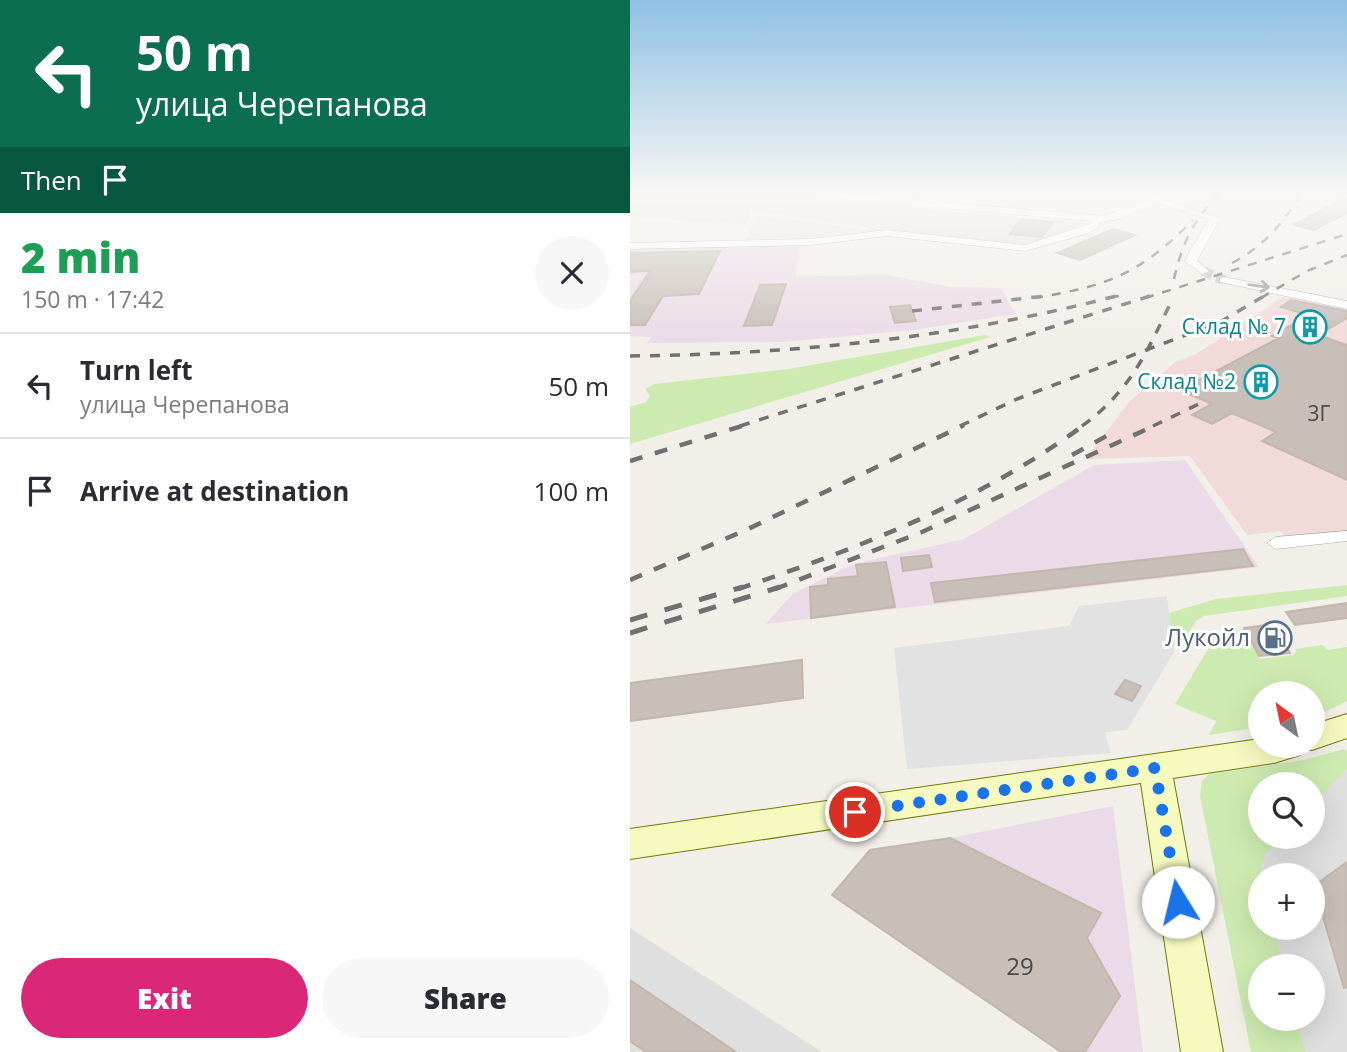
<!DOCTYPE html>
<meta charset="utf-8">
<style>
:root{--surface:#fff;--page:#f7f7f7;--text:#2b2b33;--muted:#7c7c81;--line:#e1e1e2;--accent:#db2777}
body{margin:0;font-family:"Open Sans",sans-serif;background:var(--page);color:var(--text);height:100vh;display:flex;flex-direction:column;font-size:26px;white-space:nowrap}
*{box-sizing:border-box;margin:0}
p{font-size:23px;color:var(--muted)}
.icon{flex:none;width:38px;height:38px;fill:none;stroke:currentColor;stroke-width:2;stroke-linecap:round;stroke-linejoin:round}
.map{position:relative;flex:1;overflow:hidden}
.side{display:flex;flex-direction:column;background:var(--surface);width:630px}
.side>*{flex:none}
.banner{background:#0b6e4f;color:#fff;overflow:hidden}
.needle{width:46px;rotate:327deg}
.buttons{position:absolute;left:618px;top:681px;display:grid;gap:14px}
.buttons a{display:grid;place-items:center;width:77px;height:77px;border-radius:50%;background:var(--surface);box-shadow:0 7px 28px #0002;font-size:35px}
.pin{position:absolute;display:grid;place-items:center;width:60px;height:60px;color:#fff;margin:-30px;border:4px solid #fff;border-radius:50%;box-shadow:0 2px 7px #0007}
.me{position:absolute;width:77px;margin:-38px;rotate:351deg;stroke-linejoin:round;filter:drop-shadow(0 0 5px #0008)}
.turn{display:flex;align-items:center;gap:24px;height:147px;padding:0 21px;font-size:32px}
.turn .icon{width:91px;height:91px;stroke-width:2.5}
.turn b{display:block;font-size:49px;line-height:60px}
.then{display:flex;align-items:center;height:66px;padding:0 21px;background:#0003;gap:14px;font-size:26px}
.round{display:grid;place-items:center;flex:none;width:74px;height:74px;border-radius:37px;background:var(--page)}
.overview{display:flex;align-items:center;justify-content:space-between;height:119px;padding:0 21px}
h1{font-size:42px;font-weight:800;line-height:52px;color:#1e9e55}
.cta{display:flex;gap:14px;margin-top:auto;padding:14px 21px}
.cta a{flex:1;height:80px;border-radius:42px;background:var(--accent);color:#fff;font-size:28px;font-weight:800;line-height:80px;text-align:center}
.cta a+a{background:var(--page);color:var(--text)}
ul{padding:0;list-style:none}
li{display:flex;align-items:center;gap:21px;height:105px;padding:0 21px;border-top:2px solid var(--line)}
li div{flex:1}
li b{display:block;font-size:26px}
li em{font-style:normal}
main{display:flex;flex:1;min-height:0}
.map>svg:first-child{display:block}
.residential{fill:#e0dfdf;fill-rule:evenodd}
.commercial{fill:#f2dad9}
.industrial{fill:#ebdbe8}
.grass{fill:#cdebb0}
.parking{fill:#e2e2e2}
.building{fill:#c7bfb8;stroke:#c4b6ab;stroke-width:2}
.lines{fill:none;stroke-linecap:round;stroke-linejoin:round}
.minor-tunnel{stroke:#c8c6c1;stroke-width:10;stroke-dasharray:10 5;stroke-linecap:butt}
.minor-casing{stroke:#a9a9a9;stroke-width:1}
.secondary-casing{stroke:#707d05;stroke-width:2}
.minor{fill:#fff;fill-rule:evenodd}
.secondary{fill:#f7fabf;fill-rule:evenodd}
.rail-far3{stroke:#707070;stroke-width:2.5;stroke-dasharray:9 9;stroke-linecap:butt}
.rail-far2{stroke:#707070;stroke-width:3.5;stroke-dasharray:10 10;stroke-linecap:butt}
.rail-far1{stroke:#707070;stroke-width:4.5;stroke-dasharray:13 13;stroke-linecap:butt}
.rail{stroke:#707070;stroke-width:5;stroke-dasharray:18 18;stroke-linecap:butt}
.oneway{stroke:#9c9c9c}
.route{stroke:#1a73e8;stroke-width:12;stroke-dasharray:0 21.6}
.labels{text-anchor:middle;stroke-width:6;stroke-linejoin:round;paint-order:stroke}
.far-culture-label{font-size:21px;fill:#0d838f;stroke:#fff;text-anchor:end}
.number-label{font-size:21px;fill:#4b4948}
.service-label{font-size:24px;fill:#4e5e75;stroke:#fff;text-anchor:end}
.near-number-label{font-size:24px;fill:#4b4948}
</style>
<main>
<section class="side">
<div class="banner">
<div class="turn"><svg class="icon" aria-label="left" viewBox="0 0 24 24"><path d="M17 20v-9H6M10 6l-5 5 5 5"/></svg><div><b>50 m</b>улица Черепанова</div></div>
<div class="then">Then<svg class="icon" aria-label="arrive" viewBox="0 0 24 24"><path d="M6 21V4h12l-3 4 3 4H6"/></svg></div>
</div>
<div class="overview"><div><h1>2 min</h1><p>150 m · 17:42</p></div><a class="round"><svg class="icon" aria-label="close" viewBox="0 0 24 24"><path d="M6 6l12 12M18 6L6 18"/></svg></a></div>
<ul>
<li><svg class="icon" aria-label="left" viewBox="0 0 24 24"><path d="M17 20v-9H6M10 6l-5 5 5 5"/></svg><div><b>Turn left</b><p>улица Черепанова</p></div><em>50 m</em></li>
<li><svg class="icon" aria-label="arrive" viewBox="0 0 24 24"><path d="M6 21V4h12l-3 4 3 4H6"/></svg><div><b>Arrive at destination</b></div><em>100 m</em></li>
</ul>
<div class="cta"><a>Exit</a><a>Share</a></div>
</section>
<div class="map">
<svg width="717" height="1052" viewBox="0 0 717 1052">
<rect width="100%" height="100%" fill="#f2efe9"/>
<path class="residential" d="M 0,196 L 153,196 L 455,223 L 402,244 L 229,234 L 238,227 L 121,211 L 116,225 L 0,216 Z
M 717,756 L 717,1052 L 661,1052 L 653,1019 L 682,1018 L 682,966 L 639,966 L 594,798 L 630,836 L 682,836 L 682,784 ZM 630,875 L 682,875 L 682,928 L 630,928 Z
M 0,928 L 192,1052 L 0,1052 Z"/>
<path class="commercial" d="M 654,296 L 670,298 L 717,312 L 717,534 L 657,538 L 650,531 L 617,535 L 560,456 L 456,459 L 499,402 L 544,363 L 568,353 Z"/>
<path class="industrial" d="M 172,241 L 165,276 L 257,275 L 320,287 L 371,288 L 386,314 L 284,330 L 152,342 L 17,343 L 21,337 L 0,336 L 0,244 Z
M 555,460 L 629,567 L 135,624 L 163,594 L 223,564 L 334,539 L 464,465 Z
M 483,806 L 513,1052 L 431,1052 L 202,895 L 240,850 L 320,838 Z"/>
<path class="grass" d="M 355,335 L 360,337 L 0,444 L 0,407 L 16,402 L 20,396 L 15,389 L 24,384 L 158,369 Z
M 717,585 L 717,596 L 574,616 L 566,621 L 552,645 L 543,645 L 539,613 L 586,599 Z
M 612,629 L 630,659 L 663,655 L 666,652 L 665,649 L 693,645 L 697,650 L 717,647 L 717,701 L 683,718 L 682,693 L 630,693 L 630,727 L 579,735 L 586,721 L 545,704 L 587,634 Z
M 714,749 L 717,751 L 717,769 L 683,804 L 682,784 L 630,784 L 630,836 L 651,837 L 635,855 L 631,865 L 630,928 L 644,928 L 654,966 L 630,966 L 630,1018 L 667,1019 L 675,1052 L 621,1052 L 570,796 L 572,781 L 579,774 L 674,760 Z"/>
<path class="parking" d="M 125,217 L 136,217 L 228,228 L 225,232 L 172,239 L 115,242 Z
M 537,596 L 544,652 L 497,730 L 475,732 L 481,753 L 277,769 L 264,648 L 439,626 L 449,606 Z"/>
<path class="building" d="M 717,196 L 717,213 L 684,230 L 664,225 Z
M 391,219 L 423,222 L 412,237 L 380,234 Z
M 483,229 L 505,235 L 450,260 L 427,253 Z
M 90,251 L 69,294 L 33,296 L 15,325 L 0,325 L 0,301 L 20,271 L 0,272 L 0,253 Z
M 156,284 L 142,325 L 114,326 L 130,285 Z
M 661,300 L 717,311 L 717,318 L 688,335 L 717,345 L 717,480 L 632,441 L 646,432 L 602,413 L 582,424 L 562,415 L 582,404 L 550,390 L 649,338 L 642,336 L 679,315 L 651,307 Z
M 280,305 L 286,321 L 265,323 L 260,307 Z
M 613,549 L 623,566 L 305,602 L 301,583 Z
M 299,555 L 302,567 L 273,571 L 271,558 Z
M 256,562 L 265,607 L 181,618 L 180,587 L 198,585 L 198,579 L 228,576 L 226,565 Z
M 717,603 L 717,618 L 665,625 L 656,612 Z
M 643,624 L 660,653 L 629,656 L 614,628 Z
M 172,660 L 173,698 L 0,721 L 0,683 Z
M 495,680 L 511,686 L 502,701 L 485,694 Z
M 320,838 L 471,913 L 457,938 L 490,996 L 455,1052 L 431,1052 L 202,895 L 240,850 Z
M 717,862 L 717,987 L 714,988 L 684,886 Z
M 0,980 L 106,1052 L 16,1052 L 0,1041 Z"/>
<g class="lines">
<path class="minor-tunnel" d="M 573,271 L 594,280"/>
<defs>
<path id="minor" d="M 206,196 L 240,196 L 474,216 L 527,196 L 538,196 L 534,200 L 590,218 L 567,261 L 579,271 L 573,274 L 555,262 L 559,252 L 579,219 L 526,203 L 490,219 L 470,222 L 468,228 L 456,234 L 395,251 L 257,236 L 181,245 L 0,249 L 0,243 L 181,239 L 257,230 L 395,245 L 459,224 L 460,221 L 211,199 Z
M 594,277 L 717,301 L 717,309 L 590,282 L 590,278 Z
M 717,531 L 717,541 L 646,549 L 637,543 L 646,537 Z"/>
<path id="secondary" d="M 717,714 L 717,738 L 682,750 L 674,748 L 670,755 L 644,763 L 543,778 L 593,1052 L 551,1052 L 511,783 L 0,859 L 0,829 L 630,739 L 630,746 L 682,746 L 682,725 Z"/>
</defs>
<use href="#minor" class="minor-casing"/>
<use href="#secondary" class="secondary-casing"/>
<use href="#minor" class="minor"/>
<use href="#secondary" class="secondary"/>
<path class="rail-far3" d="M 602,263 C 633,247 651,225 670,196
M 544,279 C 552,245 562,221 588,196
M 404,298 C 478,286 510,274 563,220
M 480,298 L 495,294
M 515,298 L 717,234
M 631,298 L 677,271 L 717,255"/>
<path class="rail-far2" d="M 282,311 L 415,296
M 0,356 C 165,354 326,338 486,296
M 110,426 L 520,296
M 330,426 L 387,399 L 590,322 L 634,296
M 452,426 C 500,391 516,354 541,302
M 523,426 L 573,402"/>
<path class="rail-far1" d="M 442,455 L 480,434
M 0,461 L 115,425
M 0,580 L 118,529 L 334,425
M 108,589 C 229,548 351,501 454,425
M 145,589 L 292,532 L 526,425"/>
<path class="rail" d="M 0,620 L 113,587
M 0,633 L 150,587"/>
</g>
<defs><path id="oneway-shaft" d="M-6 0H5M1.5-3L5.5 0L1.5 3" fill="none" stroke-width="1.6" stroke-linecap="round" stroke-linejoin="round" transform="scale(1.75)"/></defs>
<use class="oneway" href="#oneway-shaft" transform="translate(629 286) rotate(8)"/>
<linearGradient id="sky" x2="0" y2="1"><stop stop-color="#8fc0e4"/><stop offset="0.57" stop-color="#f9f8f5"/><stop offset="1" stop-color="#f9f8f5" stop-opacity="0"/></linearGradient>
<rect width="717" height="343" fill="url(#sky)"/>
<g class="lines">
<path class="route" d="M 225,812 L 525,768 L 548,902"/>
</g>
<defs>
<symbol id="building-ring" viewBox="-11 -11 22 22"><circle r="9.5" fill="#fff" stroke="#0f9aa8" stroke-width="1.5"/><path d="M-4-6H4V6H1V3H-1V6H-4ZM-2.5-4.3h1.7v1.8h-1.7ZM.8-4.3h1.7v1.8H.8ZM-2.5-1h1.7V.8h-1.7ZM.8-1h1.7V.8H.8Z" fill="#0f9aa8"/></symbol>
<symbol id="fuel-ring" viewBox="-11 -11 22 22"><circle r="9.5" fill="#fff" stroke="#5c6f8a" stroke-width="1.5"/><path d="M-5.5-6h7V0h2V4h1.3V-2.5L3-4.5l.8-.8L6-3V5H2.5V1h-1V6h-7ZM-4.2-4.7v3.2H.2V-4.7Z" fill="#5c6f8a"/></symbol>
</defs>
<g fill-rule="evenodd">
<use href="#building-ring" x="661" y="308" width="38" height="38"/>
<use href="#building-ring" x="612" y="363" width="38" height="38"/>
<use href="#fuel-ring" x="626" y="619" width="38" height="38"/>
</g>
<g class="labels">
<g class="far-culture-label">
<text x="656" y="334">Склад № 7</text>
<text x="606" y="389">Склад №2</text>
</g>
<g class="number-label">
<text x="689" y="421">3Г</text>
</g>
<g class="service-label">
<text x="620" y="646">Лукойл</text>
</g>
<g class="near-number-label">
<text x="390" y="975">29</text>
</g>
</g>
</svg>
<div class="buttons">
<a><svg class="needle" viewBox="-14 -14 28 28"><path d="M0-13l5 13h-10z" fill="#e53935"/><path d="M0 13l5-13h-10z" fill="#7c7c81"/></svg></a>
<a><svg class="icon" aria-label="search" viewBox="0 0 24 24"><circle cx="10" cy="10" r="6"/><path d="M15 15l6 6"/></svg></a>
<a>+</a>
<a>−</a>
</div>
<div class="pin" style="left:225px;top:812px;background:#d93025"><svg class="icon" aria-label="arrive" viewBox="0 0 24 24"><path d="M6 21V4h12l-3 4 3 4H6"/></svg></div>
<svg class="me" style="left:548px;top:902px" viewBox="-20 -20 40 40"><circle r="19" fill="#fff"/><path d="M0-13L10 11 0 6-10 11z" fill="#1a73e8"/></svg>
</div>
</main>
